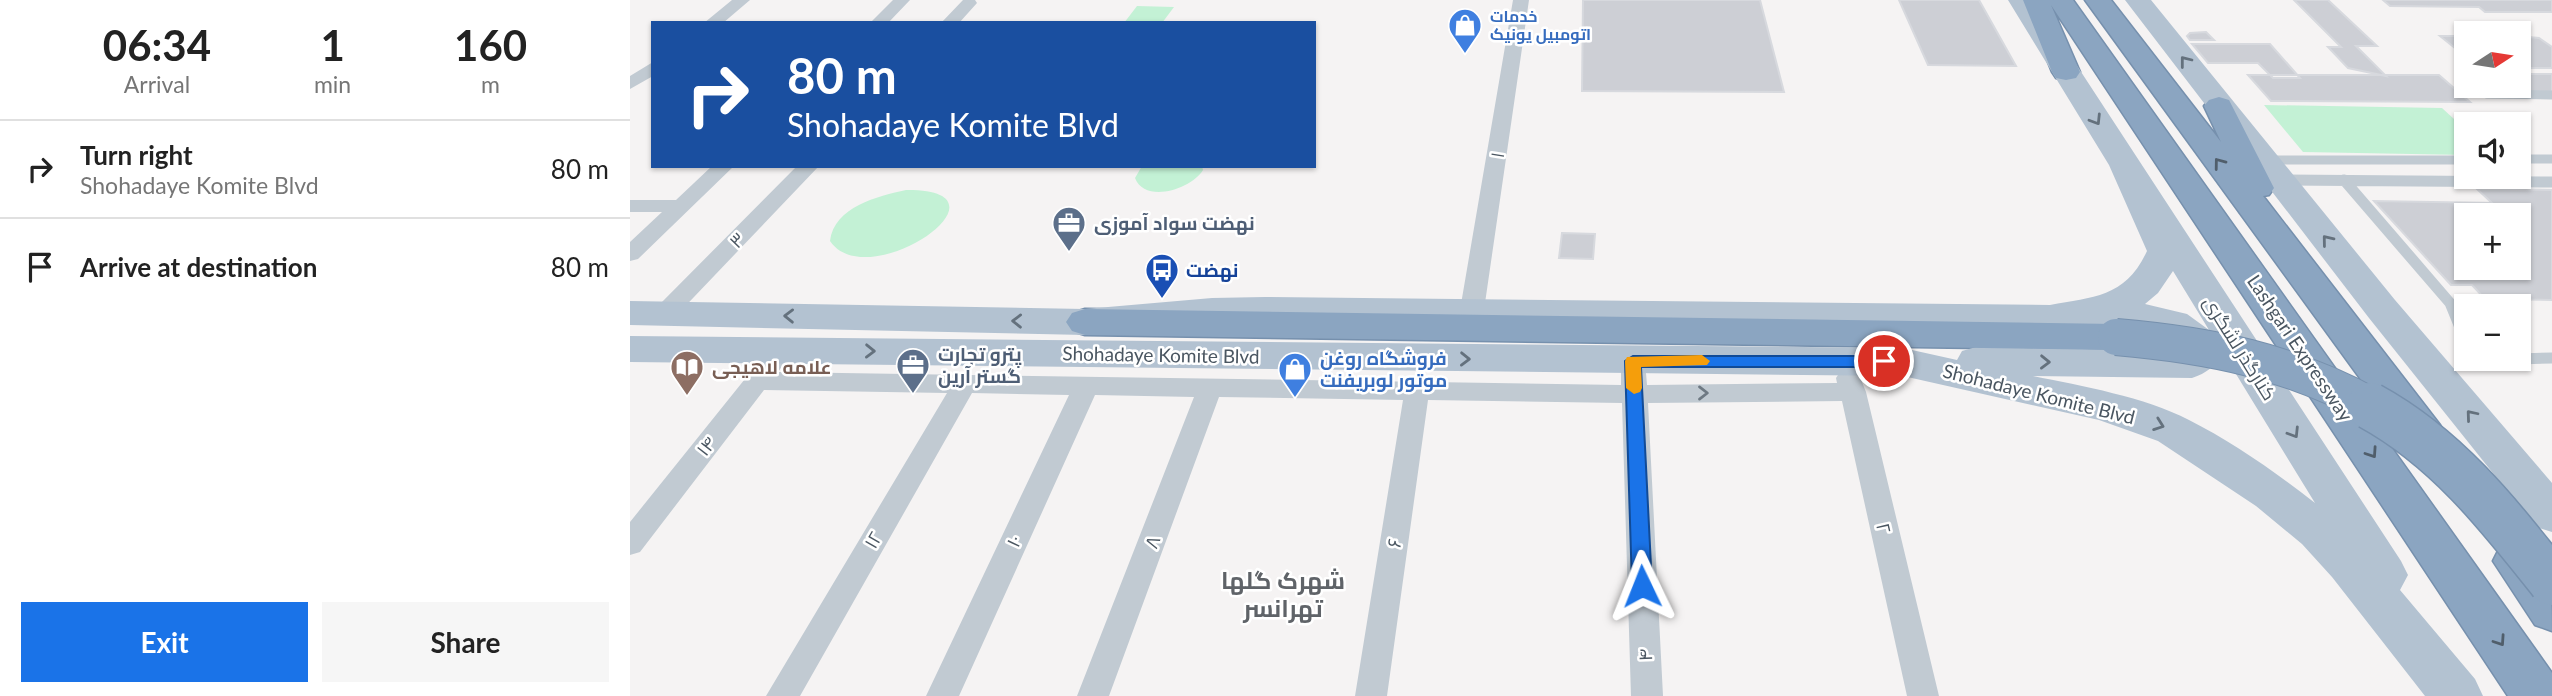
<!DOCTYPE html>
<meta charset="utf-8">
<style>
:root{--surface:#fff;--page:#f6f6f6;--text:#222;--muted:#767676;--line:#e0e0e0;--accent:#1a73e8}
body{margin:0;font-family:Lato,Cairo,sans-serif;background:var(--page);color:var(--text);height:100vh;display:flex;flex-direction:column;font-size:26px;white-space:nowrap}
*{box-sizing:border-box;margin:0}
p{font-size:23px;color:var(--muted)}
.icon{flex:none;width:38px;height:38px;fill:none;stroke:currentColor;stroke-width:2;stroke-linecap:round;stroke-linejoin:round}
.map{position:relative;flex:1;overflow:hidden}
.side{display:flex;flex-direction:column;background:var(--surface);width:630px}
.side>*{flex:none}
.guide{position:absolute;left:21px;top:21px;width:665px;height:147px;border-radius:0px;box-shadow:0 2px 5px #0004;background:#1a4fa0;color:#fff;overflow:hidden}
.needle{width:46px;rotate:78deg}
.buttons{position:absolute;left:1824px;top:21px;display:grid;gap:14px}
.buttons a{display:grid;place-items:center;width:77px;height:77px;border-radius:0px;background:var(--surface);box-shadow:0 2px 5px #0004;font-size:35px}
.pin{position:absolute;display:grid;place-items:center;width:60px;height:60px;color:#fff;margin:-30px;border:4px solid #fff;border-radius:50%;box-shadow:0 2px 7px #0007}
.me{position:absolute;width:77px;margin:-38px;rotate:358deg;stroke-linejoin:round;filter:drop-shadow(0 0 5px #0008)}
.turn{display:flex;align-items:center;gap:24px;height:147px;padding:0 21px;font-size:32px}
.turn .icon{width:91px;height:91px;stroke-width:2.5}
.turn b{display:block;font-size:49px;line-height:60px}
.eta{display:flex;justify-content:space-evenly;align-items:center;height:119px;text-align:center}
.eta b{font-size:42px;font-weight:700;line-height:49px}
.action{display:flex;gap:14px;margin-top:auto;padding:14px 21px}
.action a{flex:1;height:80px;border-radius:0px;background:var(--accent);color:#fff;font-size:28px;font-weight:700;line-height:80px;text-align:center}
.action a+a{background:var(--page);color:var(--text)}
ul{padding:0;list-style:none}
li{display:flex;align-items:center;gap:21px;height:98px;padding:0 21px;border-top:2px solid var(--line)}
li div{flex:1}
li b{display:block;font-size:26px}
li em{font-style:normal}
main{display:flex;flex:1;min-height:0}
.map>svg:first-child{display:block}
.green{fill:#c3f1d5}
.building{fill:#cdcfd5;stroke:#d7d9de;stroke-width:2;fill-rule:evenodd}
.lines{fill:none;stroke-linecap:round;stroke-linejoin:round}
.highway-casing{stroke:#7690ad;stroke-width:3}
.lane-far1{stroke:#c1cad2;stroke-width:9}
.lane{stroke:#c1cad2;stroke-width:11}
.street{fill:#c1cad2;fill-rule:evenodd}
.primary{fill:#b3c2d1;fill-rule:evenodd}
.highway{fill:#8ba5c1;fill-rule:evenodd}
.highway-bridge-far1-casing{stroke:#7690ad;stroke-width:38;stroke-linecap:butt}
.highway-bridge-casing{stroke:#7690ad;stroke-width:49;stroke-linecap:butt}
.highway-bridge-far1{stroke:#8ba5c1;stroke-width:36}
.highway-bridge{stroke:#8ba5c1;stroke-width:46}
.oneway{stroke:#64717d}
.oneway2{stroke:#505e6b}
.oneway3{stroke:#6e7983}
.route{fill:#1a73e8;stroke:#114b97;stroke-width:2}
.slow{fill:#f59e0b}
.labels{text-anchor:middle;stroke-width:5;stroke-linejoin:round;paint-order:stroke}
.far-shop-label{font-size:16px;font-weight:bold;fill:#366cbe;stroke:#fff;text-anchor:start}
.street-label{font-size:19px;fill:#4a5661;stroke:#fff}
.service-label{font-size:19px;font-weight:bold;fill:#4e5e75;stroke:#fff;text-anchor:start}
.transit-label{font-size:19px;font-weight:bold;fill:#164399;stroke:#fff;text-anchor:start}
.shop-label{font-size:19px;font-weight:bold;fill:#366cbe;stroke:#fff;text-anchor:start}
.education-label{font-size:19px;font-weight:bold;fill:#785e54;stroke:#fff;text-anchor:start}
.near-neighbourhood-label{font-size:24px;font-weight:bold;fill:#5f6368;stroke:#fff}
</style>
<main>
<section class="side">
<div class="eta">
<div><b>06:34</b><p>Arrival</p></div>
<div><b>1</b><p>min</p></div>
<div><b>160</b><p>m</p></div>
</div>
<ul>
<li><svg class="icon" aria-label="right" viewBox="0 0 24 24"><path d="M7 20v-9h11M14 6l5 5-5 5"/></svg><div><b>Turn right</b><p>Shohadaye Komite Blvd</p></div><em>80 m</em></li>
<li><svg class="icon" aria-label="arrive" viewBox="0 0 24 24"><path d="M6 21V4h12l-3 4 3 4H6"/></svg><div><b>Arrive at destination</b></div><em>80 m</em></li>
</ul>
<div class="action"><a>Exit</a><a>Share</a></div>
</section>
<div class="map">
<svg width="1922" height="696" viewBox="0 0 1922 696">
<rect width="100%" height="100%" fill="#f5f3f3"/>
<path class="green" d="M 507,6 L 544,7 L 532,23 L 494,23 Z
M 1634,105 L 1812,108 L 1836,130 L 1836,155 L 1673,152 Z
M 512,166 L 572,166 L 573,170 C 562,189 515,204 505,178 Z
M 276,190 C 394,189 238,297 200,241 C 204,207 248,196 276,190 Z"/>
<path class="building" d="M 953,0 L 1130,0 L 1154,92 L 952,91 Z
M 1269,0 L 1349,0 L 1386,66 L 1298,65 Z
M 1664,0 L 1698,0 L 1747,46 L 1726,46 L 1756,76 L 1718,68 L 1698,47 L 1711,47 Z
M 1753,0 L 1922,0 L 1922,12 L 1855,12 L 1849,7 L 1760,6 Z
M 1576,32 L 1584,40 L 1560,40 L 1557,36 L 1560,33 Z
M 1810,36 L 1836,36 L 1836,57 Z
M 1888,36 L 1909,38 L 1922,47 L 1922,68 L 1888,68 Z
M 1562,44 L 1640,44 L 1670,78 L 1643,78 L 1628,63 L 1578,63 Z
M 1888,74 L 1922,74 L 1922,92 L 1879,91 L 1872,86 L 1888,86 Z
M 1618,75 L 1809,75 L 1840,102 L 1641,101 Z
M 1847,189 L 1922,190 L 1922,300 L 1855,299 L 1842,285 L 1821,285 L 1744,201 L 1862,203 ZM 1836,215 L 1888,215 L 1888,268 L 1836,268 Z
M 932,233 L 965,234 L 963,259 L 929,258 Z"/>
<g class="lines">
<defs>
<path id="highway" d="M 1393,0 L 1443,0 L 1922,673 L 1922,696 L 1878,696 L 1421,5 L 1450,72 L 1446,78 L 1436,80 L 1426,78 L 1422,72 Z
M 1455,0 L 1481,0 L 1591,142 L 1574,106 L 1579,100 L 1589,97 L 1599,100 L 1644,188 L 1639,195 L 1633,196 L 1810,425 L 1816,436 L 1810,447 L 1795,452 L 1780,447 Z
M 455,309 L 1486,324 L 1499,328 L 1505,337 L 1499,346 L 1486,350 L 455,335 L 442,331 L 436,322 L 442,313 Z
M 1886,541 C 1922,557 1922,592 1922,631 L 1905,625 L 1863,561 L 1870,547 Z"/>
</defs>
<use href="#highway" class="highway-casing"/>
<path class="lane-far1" d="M 1857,94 L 1922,95
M 1888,159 L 1922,159
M 1636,160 L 1836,160"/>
<path class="lane" d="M 1652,180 L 1922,182
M 1714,180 L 1820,303 L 1836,342
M 1888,359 L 1922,358"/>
<path class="street" d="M 102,0 L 120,0 L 93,23 L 74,23 Z
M 263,0 L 280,0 L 258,23 L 240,23 Z
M 333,0 L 345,0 L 347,3 L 329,23 L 311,23 Z
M 883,0 L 899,0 L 854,310 L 850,316 L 842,318 L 834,316 L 830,310 Z
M 23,62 L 23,76 L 0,89 L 0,76 Z
M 82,166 L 104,166 L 8,259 L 0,261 L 0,242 L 32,212 L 0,212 L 0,200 L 46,200 Z
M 167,166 L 189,166 L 43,319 L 35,321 L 27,319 L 23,313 L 27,307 Z
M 152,341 L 161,344 L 164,350 L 148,372 L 991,385 L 991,361 L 994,355 L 1003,352 L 1012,355 L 1015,361 L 1017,385 L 1207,383 L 1206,378 L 1210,372 L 1219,369 L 1228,372 L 1236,392 L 1309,696 L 1277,696 L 1212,401 L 1018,403 L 1033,696 L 1001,696 L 992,403 L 798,400 L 757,696 L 725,696 L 773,400 L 589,397 L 479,696 L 447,696 L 564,397 L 465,395 L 329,696 L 296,696 L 439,395 L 342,393 L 170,696 L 136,696 L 317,393 L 134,390 L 10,552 L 0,555 L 0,522 L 143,344 Z"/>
<path class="primary" d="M 1378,0 L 1404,0 L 1771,561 L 1778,575 L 1770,590 L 1845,679 L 1853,696 L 1795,696 L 1702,577 L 1672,544 L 1626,506 L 1528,441 L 1469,420 L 1273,376 L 0,362 L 0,336 L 1273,348 L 1327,360 L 1332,351 L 1346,347 L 1552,351 L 1543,339 L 1531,332 L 1513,328 L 1468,328 L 1455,324 L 1420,331 L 635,321 L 582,322 L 455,335 L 0,325 L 0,301 L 455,309 L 582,298 L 635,297 L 1420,305 C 1464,297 1496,297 1517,251 L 1479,165 ZM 1543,271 L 1579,330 L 1557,314 L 1515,304 L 1528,293 ZM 1587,343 L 1685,503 C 1647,473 1601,441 1559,420 C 1515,397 1452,386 1403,376 L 1562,378 C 1577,373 1584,367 1592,353 Z
M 1495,0 L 1521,0 L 1765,300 L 1922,483 L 1922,532 L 1906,527 L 1739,318 Z"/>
<use href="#highway" class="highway"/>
<defs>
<path id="highway-bridge-far1" d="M 1486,337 C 1580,345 1660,361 1743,407"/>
<path id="highway-bridge" d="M 1740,406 C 1817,448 1869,515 1922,582"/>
</defs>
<use href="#highway-bridge-far1" class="highway-bridge-far1-casing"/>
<use href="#highway-bridge" class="highway-bridge-casing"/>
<use href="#highway-bridge-far1" class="highway-bridge-far1"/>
<use href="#highway-bridge" class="highway-bridge"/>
</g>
<defs><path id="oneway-chevron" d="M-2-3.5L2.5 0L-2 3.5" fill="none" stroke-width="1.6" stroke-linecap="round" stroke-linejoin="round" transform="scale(1.75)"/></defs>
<g class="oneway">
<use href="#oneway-chevron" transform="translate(1555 61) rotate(-128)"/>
<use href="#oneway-chevron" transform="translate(1466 120) rotate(58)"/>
<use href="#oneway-chevron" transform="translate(1697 240) rotate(-129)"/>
<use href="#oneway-chevron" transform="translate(159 316) rotate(-179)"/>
<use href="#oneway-chevron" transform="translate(387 321) rotate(-179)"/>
<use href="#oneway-chevron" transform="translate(240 351) rotate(1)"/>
<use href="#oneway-chevron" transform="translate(835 359) rotate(1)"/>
<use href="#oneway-chevron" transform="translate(1415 362) rotate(1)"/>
<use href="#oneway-chevron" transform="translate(1841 415) rotate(-130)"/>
<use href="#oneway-chevron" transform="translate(1529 425) rotate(20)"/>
<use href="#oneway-chevron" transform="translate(1664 433) rotate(58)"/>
</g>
<g class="oneway2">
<use href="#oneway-chevron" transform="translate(1589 163) rotate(-127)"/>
<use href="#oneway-chevron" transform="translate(1742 453) rotate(56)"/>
<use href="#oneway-chevron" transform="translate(1870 641) rotate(56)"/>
</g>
<use class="oneway3" href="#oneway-chevron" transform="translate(1073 393)"/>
<path class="route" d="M 1003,356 L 1254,356 L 1262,361 L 1254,367 L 1011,367 L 1022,586 L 1019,592 L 1012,595 L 1005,592 L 1002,586 L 995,361 Z"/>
<path class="slow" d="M 1072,355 L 1080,361 L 1077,365 L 1011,367 L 1012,388 L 1010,392 L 1004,394 L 996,388 L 995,361 L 997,357 Z"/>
<defs>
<symbol id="shop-pin" viewBox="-11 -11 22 30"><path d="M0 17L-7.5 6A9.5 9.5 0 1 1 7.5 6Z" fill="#3f7fe0" stroke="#fff"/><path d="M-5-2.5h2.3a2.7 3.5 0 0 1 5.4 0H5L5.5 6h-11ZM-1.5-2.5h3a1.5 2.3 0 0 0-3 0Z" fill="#fff"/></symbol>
<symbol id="office-pin" viewBox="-11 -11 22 30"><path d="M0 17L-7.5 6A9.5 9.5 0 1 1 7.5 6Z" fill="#5c6f8a" stroke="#fff"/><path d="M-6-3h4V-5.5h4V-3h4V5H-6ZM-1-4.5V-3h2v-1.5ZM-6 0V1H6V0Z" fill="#fff"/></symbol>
<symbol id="bus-pin" viewBox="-11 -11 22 30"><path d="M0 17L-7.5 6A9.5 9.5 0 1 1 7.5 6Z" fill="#1a4fb4" stroke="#fff"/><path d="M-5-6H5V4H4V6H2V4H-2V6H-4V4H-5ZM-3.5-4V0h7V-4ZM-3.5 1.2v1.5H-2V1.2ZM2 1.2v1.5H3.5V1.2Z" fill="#fff"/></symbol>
<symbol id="library-pin" viewBox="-11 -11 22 30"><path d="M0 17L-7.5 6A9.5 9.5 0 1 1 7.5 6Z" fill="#8d6e63" stroke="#fff"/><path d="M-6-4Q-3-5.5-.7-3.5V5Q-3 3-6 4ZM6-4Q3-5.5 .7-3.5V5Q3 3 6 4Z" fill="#fff"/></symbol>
</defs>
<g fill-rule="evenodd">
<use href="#shop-pin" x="816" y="6" width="38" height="52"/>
<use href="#office-pin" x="420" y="204" width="38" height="52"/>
<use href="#bus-pin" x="513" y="251" width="38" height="52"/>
<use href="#office-pin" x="264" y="346" width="38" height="52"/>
<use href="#library-pin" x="38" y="348" width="38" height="52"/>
<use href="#shop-pin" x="646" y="350" width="38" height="52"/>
</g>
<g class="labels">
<g class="far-shop-label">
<text x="860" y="22">خدمات<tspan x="860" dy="18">اتومبیل یونیک</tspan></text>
</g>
<g class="street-label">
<text transform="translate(867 155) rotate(-81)" y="7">۱</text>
<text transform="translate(107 240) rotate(-46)" y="7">۳</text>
<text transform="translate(1610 348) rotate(58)" y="7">کنارگذر لشگری</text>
<text transform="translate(1670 348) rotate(56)" y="7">Lashgari Expressway</text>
<text transform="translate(531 355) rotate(1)" y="7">Shohadaye Komite Blvd</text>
<text transform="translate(1409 394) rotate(14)" y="7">Shohadaye Komite Blvd</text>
<text transform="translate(76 446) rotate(-52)" y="7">۱۴</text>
<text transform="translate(1254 528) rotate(77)" y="7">۲</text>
<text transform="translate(243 540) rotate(-60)" y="7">۱۲</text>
<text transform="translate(384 541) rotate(-65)" y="7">۱۰</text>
<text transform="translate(522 542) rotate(-69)" y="7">۸</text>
<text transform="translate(764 543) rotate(-81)" y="7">۶</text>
<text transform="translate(1015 655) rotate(-92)" y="7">۴</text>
</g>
<g class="service-label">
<text x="464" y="230">نهضت سواد آموزی</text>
<text x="308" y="361">پترو تجارت<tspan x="308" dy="22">گستر آرین</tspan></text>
</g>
<g class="transit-label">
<text x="556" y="277">نهضت</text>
</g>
<g class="shop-label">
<text x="690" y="365">فروشگاه روغن<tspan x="690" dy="22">موتور لوبریفنت</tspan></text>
</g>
<g class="education-label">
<text x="82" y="374">علامه لاهیجی</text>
</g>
<g class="near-neighbourhood-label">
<text x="653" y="589">شهرک گلها<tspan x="653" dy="28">تهرانسر</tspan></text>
</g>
</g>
</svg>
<div class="buttons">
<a><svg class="needle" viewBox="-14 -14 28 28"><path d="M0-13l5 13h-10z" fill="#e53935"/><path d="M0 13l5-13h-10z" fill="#767676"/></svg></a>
<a><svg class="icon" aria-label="sound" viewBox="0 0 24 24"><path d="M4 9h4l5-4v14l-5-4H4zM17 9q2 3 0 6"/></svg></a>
<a>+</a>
<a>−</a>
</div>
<div class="pin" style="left:1254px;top:361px;background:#d93025"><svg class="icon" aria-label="arrive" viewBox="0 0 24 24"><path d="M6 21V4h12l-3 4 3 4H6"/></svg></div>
<svg class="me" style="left:1012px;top:586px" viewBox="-20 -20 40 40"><path d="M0-17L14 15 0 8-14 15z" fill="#1a73e8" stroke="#fff" stroke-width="4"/></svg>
<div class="guide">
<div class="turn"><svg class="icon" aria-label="right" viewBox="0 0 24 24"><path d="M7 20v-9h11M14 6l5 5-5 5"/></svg><div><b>80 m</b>Shohadaye Komite Blvd</div></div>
</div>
</div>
</main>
